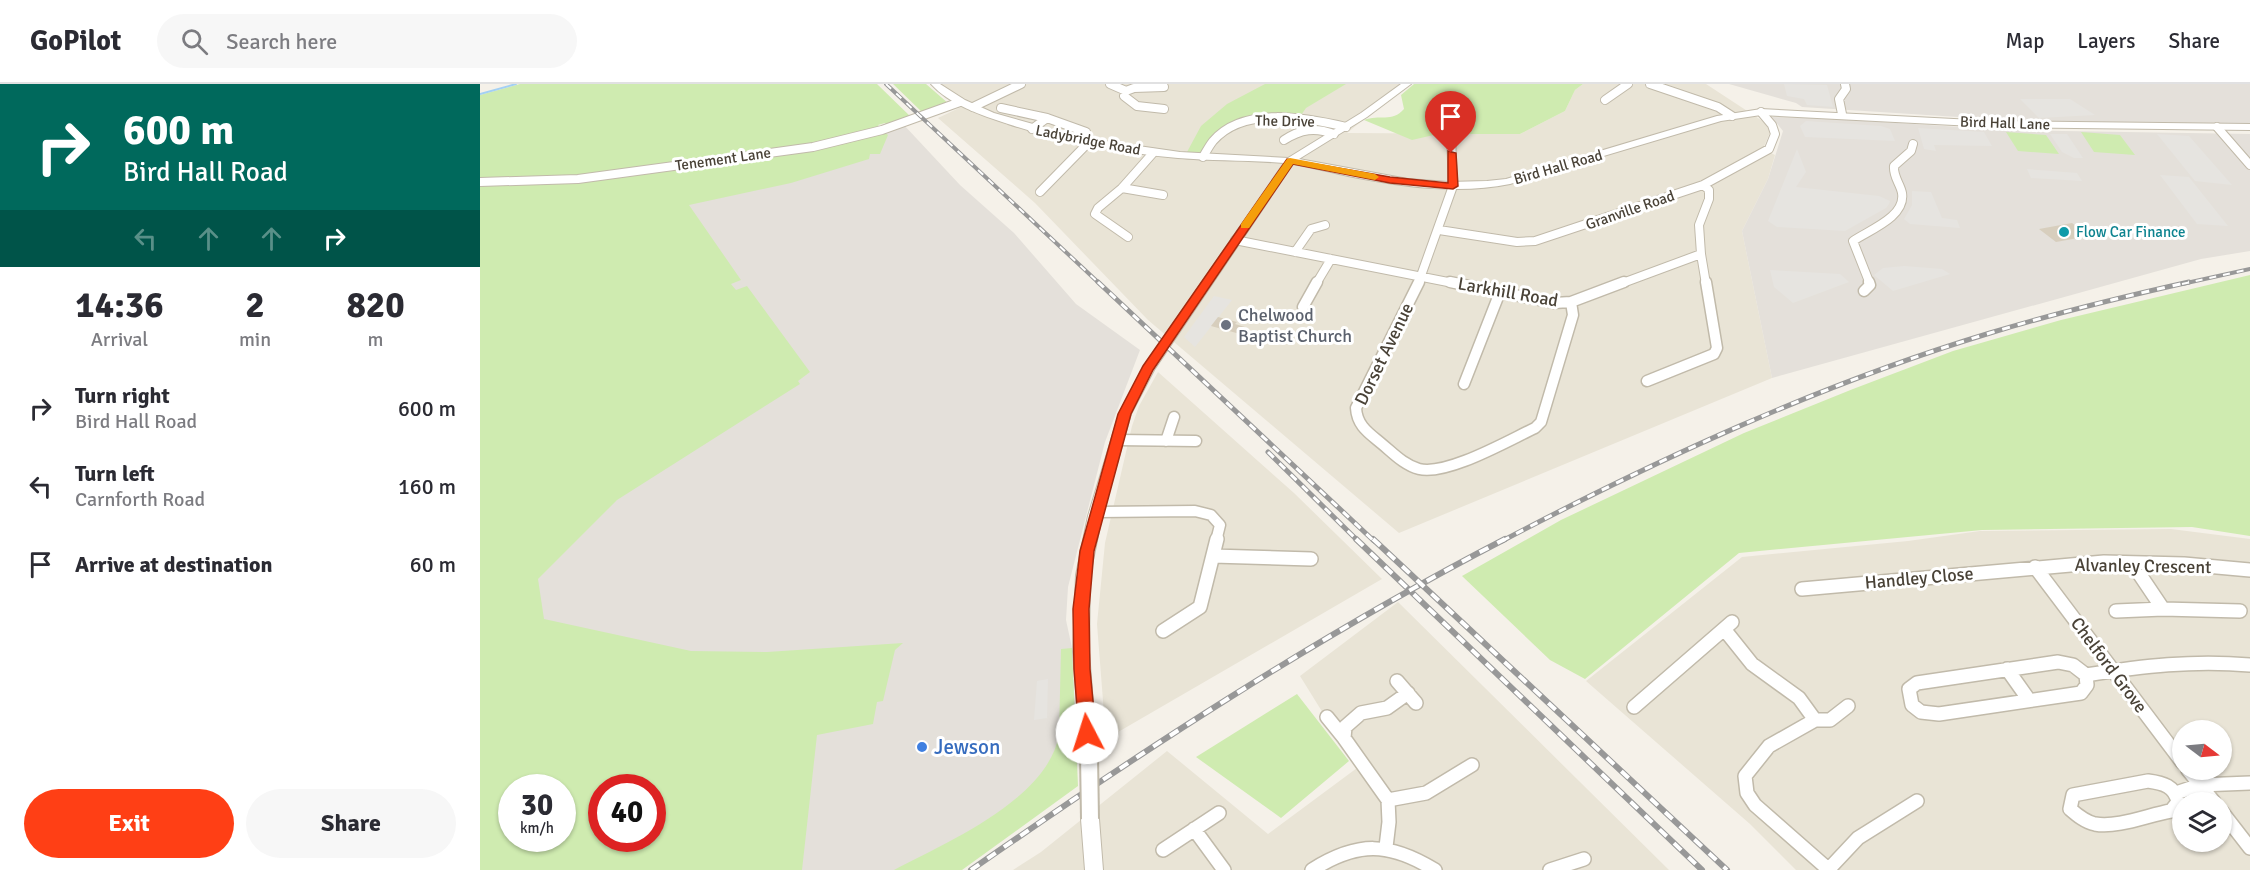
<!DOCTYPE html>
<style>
:root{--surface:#fff;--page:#f7f7f7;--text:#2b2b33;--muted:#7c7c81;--line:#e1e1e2;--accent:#ff3f15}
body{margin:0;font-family:Signika,sans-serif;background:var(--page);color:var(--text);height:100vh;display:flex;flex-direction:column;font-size:22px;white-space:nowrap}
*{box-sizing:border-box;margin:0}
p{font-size:20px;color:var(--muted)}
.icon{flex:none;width:33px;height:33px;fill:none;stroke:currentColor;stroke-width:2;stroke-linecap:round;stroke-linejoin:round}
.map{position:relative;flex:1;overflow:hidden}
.sheet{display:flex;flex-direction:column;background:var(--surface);width:480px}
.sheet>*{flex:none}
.banner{background:#00695c;color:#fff;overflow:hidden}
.needle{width:39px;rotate:106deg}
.controls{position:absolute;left:1692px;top:636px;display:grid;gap:12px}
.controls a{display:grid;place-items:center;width:60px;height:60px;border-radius:50%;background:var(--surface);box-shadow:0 2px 4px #0004;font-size:30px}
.speed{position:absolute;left:18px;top:690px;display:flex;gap:12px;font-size:30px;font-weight:700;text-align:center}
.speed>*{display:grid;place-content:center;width:78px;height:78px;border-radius:50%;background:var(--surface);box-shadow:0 2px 4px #0004;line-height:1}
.speed small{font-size:15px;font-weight:400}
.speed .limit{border:9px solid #d22;background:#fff;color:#111}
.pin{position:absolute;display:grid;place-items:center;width:51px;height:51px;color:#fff;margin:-62px -26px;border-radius:50% 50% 50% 0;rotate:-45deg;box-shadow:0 0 6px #0007}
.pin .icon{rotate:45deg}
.me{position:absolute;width:66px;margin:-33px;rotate:355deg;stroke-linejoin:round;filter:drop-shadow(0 0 4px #0008)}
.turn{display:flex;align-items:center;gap:21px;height:126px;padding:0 24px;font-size:27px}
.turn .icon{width:78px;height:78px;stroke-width:2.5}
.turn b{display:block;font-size:42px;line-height:51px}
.lanes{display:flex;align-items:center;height:57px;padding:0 24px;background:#0003;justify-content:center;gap:30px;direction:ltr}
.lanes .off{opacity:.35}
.eta{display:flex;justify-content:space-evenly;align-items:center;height:102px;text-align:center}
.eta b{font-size:36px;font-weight:800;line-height:42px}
.cta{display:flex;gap:12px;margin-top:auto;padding:12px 24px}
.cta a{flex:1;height:69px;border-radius:36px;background:var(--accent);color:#fff;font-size:24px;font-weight:800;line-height:69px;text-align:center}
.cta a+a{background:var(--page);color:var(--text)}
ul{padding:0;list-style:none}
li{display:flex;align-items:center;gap:18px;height:78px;padding:0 24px}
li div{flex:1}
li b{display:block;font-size:22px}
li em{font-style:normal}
header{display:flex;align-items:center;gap:36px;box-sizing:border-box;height:84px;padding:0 30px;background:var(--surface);border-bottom:2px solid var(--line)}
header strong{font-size:28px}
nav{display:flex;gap:33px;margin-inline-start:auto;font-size:21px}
.search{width:420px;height:54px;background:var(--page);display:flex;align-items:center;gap:15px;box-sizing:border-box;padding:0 21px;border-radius:33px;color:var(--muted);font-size:22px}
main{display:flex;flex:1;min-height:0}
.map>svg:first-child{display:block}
.residential{fill:#e9e4d6;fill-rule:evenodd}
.industrial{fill:#e4e0da;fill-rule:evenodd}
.green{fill:#cfebb0;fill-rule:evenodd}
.parking{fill:#e6e4e0}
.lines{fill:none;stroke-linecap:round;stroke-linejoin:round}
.stream{stroke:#a3d0f4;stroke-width:2}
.building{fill:#d7cebd}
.minor-far2-casing{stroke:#c1baaa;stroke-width:10}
.minor-far1-casing{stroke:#c1baaa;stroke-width:13}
.minor-casing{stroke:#c1baaa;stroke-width:16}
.tertiary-casing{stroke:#c1baaa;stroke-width:2}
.minor-far2{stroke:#fff;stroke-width:8}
.minor-far1{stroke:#fff;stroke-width:10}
.minor{stroke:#fff;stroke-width:13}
.tertiary{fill:#fff;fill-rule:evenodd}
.rail-far2-casing{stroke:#989898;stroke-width:4}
.rail-far1-casing{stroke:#989898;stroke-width:5}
.rail-casing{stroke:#989898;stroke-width:6}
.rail-far2{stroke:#fff;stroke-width:2;stroke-dasharray:7;stroke-linecap:butt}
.rail-far1{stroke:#fff;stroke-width:3;stroke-dasharray:8;stroke-linecap:butt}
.rail{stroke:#fff;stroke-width:4;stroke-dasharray:10;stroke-linecap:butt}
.tertiary-bridge-casing{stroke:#c1baaa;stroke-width:20;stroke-linecap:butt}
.tertiary-bridge{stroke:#fff;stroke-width:16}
.route{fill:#ff3f15;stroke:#a6290e;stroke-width:1.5}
.slow{fill:#f59e0b}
.culture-dot{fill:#0f9aa8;stroke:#fff;stroke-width:2}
.worship-dot{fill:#6b7280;stroke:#fff;stroke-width:2}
.shop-dot{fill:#3f7fe0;stroke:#fff;stroke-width:2}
.labels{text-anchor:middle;stroke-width:6;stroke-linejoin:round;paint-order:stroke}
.far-street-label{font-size:15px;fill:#494237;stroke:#fff}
.far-culture-label{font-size:15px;fill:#0d838f;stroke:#fff;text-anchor:start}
.street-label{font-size:18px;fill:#494237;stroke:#fff}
.worship-label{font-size:18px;fill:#5b616d;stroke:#fff;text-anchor:start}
.near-shop-label{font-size:21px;fill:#366cbe;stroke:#fff;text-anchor:start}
</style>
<header>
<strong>GoPilot</strong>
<div class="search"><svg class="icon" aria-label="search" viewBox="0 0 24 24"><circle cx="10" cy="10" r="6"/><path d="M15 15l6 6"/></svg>Search here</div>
<nav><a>Map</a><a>Layers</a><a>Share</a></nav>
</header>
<main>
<section class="sheet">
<div class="banner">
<div class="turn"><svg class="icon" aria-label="right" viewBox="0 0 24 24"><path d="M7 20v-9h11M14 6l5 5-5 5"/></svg><div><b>600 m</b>Bird Hall Road</div></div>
<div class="lanes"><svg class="icon off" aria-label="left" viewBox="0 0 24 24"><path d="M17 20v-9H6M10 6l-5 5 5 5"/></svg><svg class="icon off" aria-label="ahead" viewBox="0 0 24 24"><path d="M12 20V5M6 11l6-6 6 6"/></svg><svg class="icon off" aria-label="ahead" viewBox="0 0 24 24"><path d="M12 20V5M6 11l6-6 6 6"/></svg><svg class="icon" aria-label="right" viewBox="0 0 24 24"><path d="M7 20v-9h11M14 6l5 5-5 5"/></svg></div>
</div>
<div class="eta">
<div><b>14:36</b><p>Arrival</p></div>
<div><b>2</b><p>min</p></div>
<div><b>820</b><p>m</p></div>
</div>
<ul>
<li><svg class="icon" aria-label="right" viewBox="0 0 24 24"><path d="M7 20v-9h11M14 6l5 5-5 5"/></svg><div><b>Turn right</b><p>Bird Hall Road</p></div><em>600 m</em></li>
<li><svg class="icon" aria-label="left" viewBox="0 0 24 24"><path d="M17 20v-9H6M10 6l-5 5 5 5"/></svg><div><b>Turn left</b><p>Carnforth Road</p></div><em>160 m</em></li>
<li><svg class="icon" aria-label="arrive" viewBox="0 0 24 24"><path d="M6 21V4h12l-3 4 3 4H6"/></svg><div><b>Arrive at destination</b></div><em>60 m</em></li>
</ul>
<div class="cta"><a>Exit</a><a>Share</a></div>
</section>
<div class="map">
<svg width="1770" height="786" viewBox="0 0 1770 786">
<rect width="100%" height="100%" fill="#f5f1e9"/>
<path class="residential" d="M 456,0 L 928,0 L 867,49 L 1040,50 L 1085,27 L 1095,6 L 1103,0 L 1226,0 L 1281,36 L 1291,46 L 1283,65 L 1295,71 L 1288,95 L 1262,147 L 1292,294 L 919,449 L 668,236 L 555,119 L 458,34 L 481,23 Z
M 678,288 L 814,409 L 902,495 L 626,655 L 617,540 L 625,459 L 652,342 L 659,322 Z
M 1691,445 L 1770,455 L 1770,786 L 1316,786 L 1270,740 L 1106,597 L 1262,473 L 1428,457 L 1500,447 ZM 1702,646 L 1742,646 L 1742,686 L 1702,686 ZM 1702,718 L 1742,718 L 1742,758 L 1702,758 Z
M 918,518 L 1189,786 L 533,786 L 561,768 L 687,667 L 788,750 L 877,684 L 820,592 Z"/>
<path class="industrial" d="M 1249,0 L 1770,0 L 1770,41 L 1525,36 L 1322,23 L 1316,19 Z
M 1292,33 L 1338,34 L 1528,46 L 1770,50 L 1770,167 L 1721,175 L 1292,294 L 1262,147 L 1288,95 L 1303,47 Z
M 423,40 L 480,101 L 534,149 L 596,220 L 660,266 L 625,358 L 588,503 L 586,536 L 592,564 L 598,679 L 448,786 L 0,786 L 0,101 ZM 32,704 L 82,704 L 82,754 L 32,754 ZM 122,704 L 172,704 L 172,754 L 122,754 Z"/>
<path class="green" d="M 40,0 L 397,0 L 432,34 L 407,42 L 405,39 L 398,41 L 408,51 L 400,70 L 390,70 L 389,75 L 311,99 L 209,121 L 261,196 L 251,200 L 256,206 L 267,202 L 330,288 L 318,297 L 320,300 L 137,416 L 58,495 L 64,535 L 211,567 L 287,568 L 423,559 L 415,566 L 403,617 L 397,618 L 393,640 L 337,651 L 322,786 L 0,786 L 0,11 ZM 32,704 L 82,704 L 82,754 L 32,754 ZM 122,704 L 172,704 L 172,754 L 122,754 Z
M 413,0 L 446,0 L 469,20 L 444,30 Z
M 785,0 L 866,0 L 826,24 L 819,34 C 784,35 737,31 721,69 L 707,68 L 721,42 L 747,20 Z
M 934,0 L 1103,0 L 1095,6 L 1085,27 L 1040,50 L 958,50 L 932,56 L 884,36 C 899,30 912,39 924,25 L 921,11 Z
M 1526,48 L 1566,51 L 1579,70 L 1538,67 Z
M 1601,48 L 1640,51 L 1655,71 L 1614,68 Z
M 1770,191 L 1770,452 L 1712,443 L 1502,446 L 1259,469 L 1105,595 L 1070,576 L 982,492 L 1081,436 L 1264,349 L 1373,305 L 1473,267 L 1581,236 Z
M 592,564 L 598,702 L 482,786 L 414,786 C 467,758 567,716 579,651 L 581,565 Z
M 817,610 L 869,677 L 801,734 L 716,673 Z"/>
<path class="parking" d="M 1304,0 L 1347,1 L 1353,23 L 1327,21 L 1324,15 L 1307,12 Z
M 1540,15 L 1590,15 L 1615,31 L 1559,34 Z
M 1326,37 L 1401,42 L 1410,45 L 1415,57 L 1325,53 L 1320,42 Z
M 1438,44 L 1504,48 L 1512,62 L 1454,61 L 1456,67 L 1444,65 Z
M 1570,50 L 1587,50 L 1603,74 L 1594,74 L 1582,68 Z
M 1677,50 L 1709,52 L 1752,101 L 1715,97 Z
M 1317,65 L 1326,88 L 1316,103 L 1399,112 L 1410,117 L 1409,120 L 1406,124 L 1365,147 L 1297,143 L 1288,137 Z
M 1547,85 L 1597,89 L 1602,97 L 1551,94 Z
M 1680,91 L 1709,93 L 1748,142 L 1717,140 Z
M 1432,107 L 1451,108 L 1462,134 L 1477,136 L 1480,144 L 1430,140 L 1424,135 L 1432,121 Z
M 1424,182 L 1462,185 L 1470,190 L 1413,207 L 1394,191 L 1403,184 Z
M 1290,186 L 1360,190 L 1369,198 L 1313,219 L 1294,203 Z
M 734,212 L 752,216 L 715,263 L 704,253 Z
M 568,595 L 567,634 L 554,636 L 557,597 Z"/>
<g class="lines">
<path class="stream" d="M 0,10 L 36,0"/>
</g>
<path class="building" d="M 1592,139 L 1609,152 L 1576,158 L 1559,145 Z
M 738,233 L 757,238 L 755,240 L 765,243 L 760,250 L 731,242 Z"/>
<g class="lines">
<defs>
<path id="minor-far2" d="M 630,0 L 646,7 L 644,12 L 657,22 L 684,25
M 1170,0 L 1238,23 L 1252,32
M 646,7 L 654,4 L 684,3
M 1125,16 L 1148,0
M 493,23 L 541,0
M 521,24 L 567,34
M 1362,30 L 1359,15 L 1366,5 L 1365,0
M 1737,43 L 1770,81
M 552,45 L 567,34 L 606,48
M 804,56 C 821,45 835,43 854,50
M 723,73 C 726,68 729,62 733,57 C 764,21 827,34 866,43
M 0,98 L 98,95 L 333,63 L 402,46 L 480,18
M 642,104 L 683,111
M 560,108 L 608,59
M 959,146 L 1037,158 L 1055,157 L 1223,101 L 1289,65 L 1295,50 L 1292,41 L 1281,28
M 648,153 L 615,130 L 618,124 L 642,104 L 673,69
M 755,156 L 978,200
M 815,168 L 831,145 L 845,141
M 1221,170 L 1226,200
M 836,200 L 851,175
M 938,200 L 973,102 L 971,53
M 1140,200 L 1221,170 L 1219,141 L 1229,115 L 1229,106 L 1223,101
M 1390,200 L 1373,157 C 1389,146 1426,133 1422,109 C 1420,99 1413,93 1414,82 L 1431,67 L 1433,60"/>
<path id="minor-far1" d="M 939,198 L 876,324 C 877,342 889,349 902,360 C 913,369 924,381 939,385 C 967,392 1029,356 1055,344 L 1061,338 L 1093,231 L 1091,218
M 970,198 L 1074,219 L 1091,218 L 1144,198
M 1384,207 L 1390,201 L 1389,198
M 823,223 L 837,198
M 1167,297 L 1234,270 L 1237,264 L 1226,198
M 984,300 L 1020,208
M 637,356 L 716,357
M 686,357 L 694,333
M 618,428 L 715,427 L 731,431 L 740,441 L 736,457"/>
<path id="minor" d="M 733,472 L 831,475
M 1652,479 L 1683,525
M 1555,483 L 1702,678
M 1322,505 L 1624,478 L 1704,480 L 1770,486
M 1636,527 L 1683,525 L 1760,527
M 1244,545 L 1272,580 L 1319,614 L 1335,636 L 1289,662 L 1265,692 L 1267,709 L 1275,721 L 1349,786
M 683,547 L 720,523 L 737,455
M 1578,578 L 1593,581 L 1606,591 L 1607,601 L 1601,609 L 1459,630 L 1441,628 L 1432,621 L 1429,605 L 1437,599 Z
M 1527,585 L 1549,616
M 1606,591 C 1663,582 1713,576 1770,581
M 917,597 L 936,619
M 1154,623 L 1252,538
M 847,633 L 864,654
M 1335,636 L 1350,636 L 1368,622
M 1708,686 L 1734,718
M 1668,697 C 1683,699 1695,702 1698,718 L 1691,727 C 1668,731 1638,744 1615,740 C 1605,738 1597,731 1590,725 L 1593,711 Z
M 1696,709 L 1720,701 L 1770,699
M 908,716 L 946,709 L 992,681
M 1742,728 L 1770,764
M 714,745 L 744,786
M 906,763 L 909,738 L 908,716 L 864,654 L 865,643 L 881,629 L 907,624 L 928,609
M 683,766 L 739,729
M 832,786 C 878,757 909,758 955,786
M 1070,786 L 1104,775
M 1348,786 L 1378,754 L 1437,717"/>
<path id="tertiary" d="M 451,0 L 460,0 L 485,16 L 514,29 L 603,54 L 700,68 L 808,74 L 881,29 L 921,0 L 931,0 L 887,33 L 819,75 L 928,95 L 968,98 L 1007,97 L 1026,95 L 1237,32 L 1281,25 L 1513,37 L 1770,40 L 1770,46 L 1513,43 L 1281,31 L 1241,37 L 1030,100 C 978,111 919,102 868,92 C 849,88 831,83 813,80 L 674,286 L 651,330 L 622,432 L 610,491 L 609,568 L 617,671 L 615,677 L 609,679 L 603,677 L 601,671 L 593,568 L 596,491 L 608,432 L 639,330 L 664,282 L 804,79 C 769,76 733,77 698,74 C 640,69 583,58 528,40 C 501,31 470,21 451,0 Z
M 610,726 L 616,729 L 619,735 L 623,786 L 605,786 L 601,735 L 604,729 Z"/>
</defs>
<use href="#minor-far2" class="minor-far2-casing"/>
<use href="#minor-far1" class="minor-far1-casing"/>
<use href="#minor" class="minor-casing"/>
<use href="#tertiary" class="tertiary-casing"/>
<use href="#minor-far2" class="minor-far2"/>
<use href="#minor-far1" class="minor-far1"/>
<use href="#minor" class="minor"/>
<use href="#tertiary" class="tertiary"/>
<defs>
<path id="rail-far2" d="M 406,0 L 620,200
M 1702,200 L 1770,185"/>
<path id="rail-far1" d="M 618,198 L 894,457
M 788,368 L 878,457
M 1022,457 C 1178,375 1341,300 1510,249 C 1576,229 1642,213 1709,198"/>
<path id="rail" d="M 876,455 L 1222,786
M 893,455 L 1247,786
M 491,786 C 663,666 838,552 1025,455"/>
</defs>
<use href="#rail-far2" class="rail-far2-casing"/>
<use href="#rail-far1" class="rail-far1-casing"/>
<use href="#rail" class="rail-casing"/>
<use href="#rail-far2" class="rail-far2"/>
<use href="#rail-far1" class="rail-far1"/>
<use href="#rail" class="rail"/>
<defs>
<path id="tertiary-bridge" d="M 609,671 L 610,735"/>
</defs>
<use href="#tertiary-bridge" class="tertiary-bridge-casing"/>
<use href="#tertiary-bridge" class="tertiary-bridge"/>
</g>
<path class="route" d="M 968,67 L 976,69 L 978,102 L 973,105 L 910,99 L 813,80 L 673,286 L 651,330 L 614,467 L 609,525 L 610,585 L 616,649 L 613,655 L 607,657 L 601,655 L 599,649 L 594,585 L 593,525 L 600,467 L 638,330 L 663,282 L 807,75 L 910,93 L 968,99 Z"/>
<path class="slow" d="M 810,74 L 895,90 L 899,93 L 895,96 L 813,80 L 769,144 L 761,144 L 761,140 L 807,75 Z"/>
<circle class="culture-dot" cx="1584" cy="148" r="6"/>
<circle class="worship-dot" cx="746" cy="241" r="6"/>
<circle class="shop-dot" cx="442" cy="663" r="6"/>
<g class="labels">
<g class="far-street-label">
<text transform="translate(805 37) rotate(1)" y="5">The Drive</text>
<text transform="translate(1525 39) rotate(2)" y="5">Bird Hall Lane</text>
<text transform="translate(608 56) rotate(11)" y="5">Ladybridge Road</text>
<text transform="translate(243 75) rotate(-8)" y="5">Tenement Lane</text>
<text transform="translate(1078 83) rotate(-16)" y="5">Bird Hall Road</text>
<text transform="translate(1150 126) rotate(-19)" y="5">Granville Road</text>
</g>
<g class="far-culture-label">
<text x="1596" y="153">Flow Car Finance</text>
</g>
<g class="street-label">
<text transform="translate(1028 208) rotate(10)" y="6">Larkhill Road</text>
<text transform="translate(904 270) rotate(-64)" y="6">Dorset Avenue</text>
<text transform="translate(1663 482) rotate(1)" y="6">Alvanley Crescent</text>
<text transform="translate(1439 494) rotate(-5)" y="6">Handley Close</text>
<text transform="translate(1629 581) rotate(53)" y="6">Chelford Grove</text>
</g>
<g class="worship-label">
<text x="758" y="237">Chelwood<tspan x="758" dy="21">Baptist Church</tspan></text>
</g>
<g class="near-shop-label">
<text x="454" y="670">Jewson</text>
</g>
</g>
</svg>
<div class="controls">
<a><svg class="needle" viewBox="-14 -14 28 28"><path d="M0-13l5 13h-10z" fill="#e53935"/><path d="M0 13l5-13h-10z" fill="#7c7c81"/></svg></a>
<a><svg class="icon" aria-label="layers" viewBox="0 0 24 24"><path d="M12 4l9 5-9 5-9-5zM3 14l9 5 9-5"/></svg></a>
</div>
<div class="speed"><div>30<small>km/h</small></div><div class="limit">40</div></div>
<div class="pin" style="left:971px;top:69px;background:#d93025"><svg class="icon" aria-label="arrive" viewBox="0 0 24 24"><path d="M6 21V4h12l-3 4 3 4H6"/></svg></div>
<svg class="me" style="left:607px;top:649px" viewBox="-20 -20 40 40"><circle r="19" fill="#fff"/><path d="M0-13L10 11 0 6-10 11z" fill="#ff3f15"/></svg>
</div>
</main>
